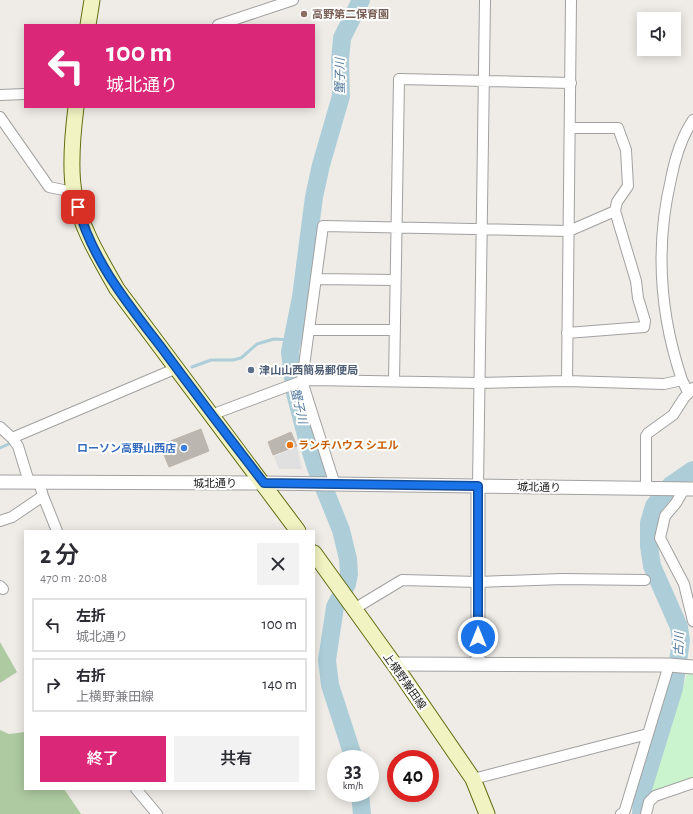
<!DOCTYPE html>
<html lang="ja">
<meta charset="utf-8">
<style>
:root{--surface:#fff;--page:#f2f2f3;--text:#2b2b33;--muted:#7c7c81;--line:#e1e1e2;--accent:#db2777}
body{margin:0;font-family:"Alegreya Sans","Noto Sans JP",sans-serif;background:var(--page);color:var(--text);height:100vh;display:flex;flex-direction:column;font-size:15px;white-space:nowrap}
*{box-sizing:border-box;margin:0}
p{font-size:13px;color:var(--muted)}
.icon{flex:none;width:22px;height:22px;fill:none;stroke:currentColor;stroke-width:2;stroke-linecap:round;stroke-linejoin:round}
.map{position:relative;flex:1;overflow:hidden}
.sheet{position:absolute;left:24px;top:530px;width:291px;height:260px;display:flex;flex-direction:column;background:var(--surface);border-radius:0px;box-shadow:0 2px 10px #0003}
.sheet>*{flex:none}
.guide{position:absolute;left:24px;top:24px;width:291px;height:84px;border-radius:0px;box-shadow:0 2px 10px #0003;background:#db2777;color:#fff;overflow:hidden}
.tools{position:absolute;left:637px;top:12px;display:grid;gap:8px}
.tools a{display:grid;place-items:center;width:44px;height:44px;border-radius:0px;background:var(--surface);box-shadow:0 2px 10px #0003;font-size:20px}
.speed{position:absolute;left:327px;top:750px;display:flex;gap:8px;font-size:20px;font-weight:700;text-align:center}
.speed>*{display:grid;place-content:center;width:52px;height:52px;border-radius:50%;background:var(--surface);box-shadow:0 2px 10px #0003;line-height:1}
.speed small{font-size:10px;font-weight:400}
.speed .limit{border:6px solid #d22;background:#fff;color:#111}
.pin{position:absolute;display:grid;place-items:center;width:34px;height:34px;color:#fff;margin:-17px;border-radius:8px;box-shadow:0 2px 6px #0006}
.me{position:absolute;width:44px;margin:-22px;rotate:0deg;stroke-linejoin:round;filter:drop-shadow(0 0 3px #0008)}
.turn{display:flex;align-items:center;gap:14px;height:84px;padding:0 16px;font-size:18px}
.turn .icon{width:52px;height:52px;stroke-width:2.5}
.turn b{display:block;font-size:28px;line-height:34px}
.round{display:grid;place-items:center;flex:none;width:42px;height:42px;border-radius:0px;background:var(--page)}
.summary{display:flex;align-items:center;justify-content:space-between;height:68px;padding:0 16px}
h1{font-size:24px;font-weight:600;line-height:30px}
.cta{display:flex;gap:8px;margin-top:auto;padding:8px 16px}
.cta a{flex:1;height:46px;border-radius:0px;background:var(--accent);color:#fff;font-size:16px;font-weight:600;line-height:46px;text-align:center}
.cta a+a{background:var(--page);color:var(--text)}
ul{padding:0;list-style:none}
li{display:flex;align-items:center;gap:12px;height:54px;margin:0 8px 6px;padding:0 8px;border:2px solid var(--line);border-radius:0px}
li div{flex:1}
li b{display:block;font-size:15px}
li em{font-style:normal}
.map>svg:first-child{display:block}
.forest{fill:#adcaa1}
.park{fill:#caf4cd}
.parking{fill:#e0e0e0}
.lines{fill:none;stroke-linecap:round;stroke-linejoin:round}
.stream{stroke:#adced8;stroke-width:3}
.river{stroke:#adced8;stroke-width:18}
.building{fill:#bcb6b0;stroke:#bfb4ab}
.minor-casing{stroke:#a1a1a1;stroke-width:12}
.tertiary-casing{stroke:#a1a1a1;stroke-width:15}
.secondary-casing{stroke:#636c11;stroke-width:17}
.minor{stroke:#fff;stroke-width:10}
.tertiary{stroke:#fff;stroke-width:13}
.secondary{stroke:#f1f3c2;stroke-width:15}
.route-casing{stroke:#114b97;stroke-width:10}
.route{stroke:#1a73e8;stroke-width:7}
.education-dot{fill:#8d6e63;stroke:#fff;stroke-width:1.5}
.service-dot{fill:#5c6f8a;stroke:#fff;stroke-width:1.5}
.food-dot{fill:#e8710a;stroke:#fff;stroke-width:1.5}
.shop-dot{fill:#3f7fe0;stroke:#fff;stroke-width:1.5}
.labels{text-anchor:middle;stroke-width:4;stroke-linejoin:round;paint-order:stroke}
.education-label{font-size:11px;font-weight:bold;fill:#785e54;stroke:#fff;text-anchor:start}
.service-label{font-size:11px;font-weight:bold;fill:#4e5e75;stroke:#fff;text-anchor:start}
.food-label{font-size:11px;font-weight:bold;fill:#c56008;stroke:#fff;text-anchor:start}
.shop-label{font-size:11px;font-weight:bold;fill:#366cbe;stroke:#fff;text-anchor:end}
.street-label{font-size:11px;fill:#202020;stroke:#fff}
.water-label{font-size:12px;font-style:italic;fill:#53799e;stroke:#fff}
</style>
<div class="map">
<svg width="693" height="814" viewBox="0 0 693 814">
<rect width="100%" height="100%" fill="#efece7"/>
<path class="forest" d="M 0,642 L 17,672 L 0,683 Z
M 0,730 L 9,734 L 25,732 L 25,789 L 64,789 L 81,814 L 0,814 Z"/>
<path class="park" d="M 687,674 L 693,674 L 693,778 L 650,793 Z"/>
<path class="parking" d="M 297,447 L 302,469 L 279,469 L 274,456 Z"/>
<g class="lines">
<path class="stream" d="M 192,367 L 211,360 L 233,360 L 241,358 L 257,344 L 274,339 L 292,340
M 0,448 L 11,443"/>
<path class="river" d="M 354,759 L 330,685 L 327,660 L 335,607 L 347,584 L 349,574 L 348,559 L 341,530 L 316,468 L 307,439 L 295,393 L 290,352 L 301,297 L 314,197 L 321,165 L 341,96 L 340,60 L 342,38 L 361,0
M 360,793 L 362,814
M 641,814 L 642,792 L 674,688 L 681,641 L 679,627 L 652,566 L 649,546 L 649,523 L 654,506 L 671,485 L 693,470"/>
</g>
<path class="building" d="M 201,429 L 209,451 L 169,467 L 160,445 Z
M 291,432 L 297,446 L 273,455 L 268,442 Z"/>
<g class="lines">
<defs>
<path id="minor" d="M 218,25 L 293,0
M 0,95 L 25,94
M 0,117 L 49,187 L 73,192
M 316,279 L 395,280
M 309,330 L 395,330
M 567,333 L 644,327 L 645,321 L 638,298 L 636,281 L 615,211 L 617,202 L 628,186 L 626,150 L 618,128 L 570,128
M 682,380 C 660,315 655,247 671,179 C 675,158 681,138 693,120
M 394,381 L 399,79 L 571,83
M 567,381 L 571,0
M 211,415 L 302,381 L 312,380 L 479,383 L 567,381 L 664,384 L 682,380 L 688,392
M 0,427 L 12,438 L 177,368
M 12,438 L 18,446 L 29,482
M 39,482 L 43,496 L 57,531
M 335,485 L 302,381 L 323,226 L 569,231 L 615,211
M 478,486 L 485,0
M 646,489 L 646,436 L 648,433 L 673,415 L 684,398 L 693,388
M 684,489 L 676,503 L 665,516 L 660,538 L 684,584 L 693,621
M 0,521 L 12,517 L 43,496
M 0,586 L 3,589
M 354,609 L 402,580 L 478,582 L 562,579 L 645,580
M 473,779 L 648,734
M 136,789 L 157,814
M 621,814 L 624,813 L 669,665
M 646,814 L 649,802 L 655,796 L 693,783"/>
<path id="tertiary" d="M 0,482 L 264,483 L 693,489
M 394,664 L 669,665 L 693,667
M 478,664 L 478,486"/>
<path id="secondary" d="M 88,25 L 92,0
M 76,107 C 73,131 70,169 74,192 C 80,227 100,259 117,289 L 298,531
M 314,553 L 394,664 L 473,779 L 487,814"/>
</defs>
<use href="#minor" class="minor-casing"/>
<use href="#tertiary" class="tertiary-casing"/>
<use href="#secondary" class="secondary-casing"/>
<use href="#minor" class="minor"/>
<use href="#tertiary" class="tertiary"/>
<use href="#secondary" class="secondary"/>
</g>
<g class="lines">
<defs>
<path id="route" d="M 78,207 C 92,260 128,304 161,347 C 195,393 229,438 264,483 L 478,486 L 478,637"/>
</defs>
<use href="#route" class="route-casing"/>
<use href="#route" class="route"/>
</g>
<circle class="education-dot" cx="304" cy="14" r="4"/>
<circle class="service-dot" cx="251" cy="370" r="4"/>
<circle class="food-dot" cx="290" cy="445" r="4"/>
<circle class="shop-dot" cx="184" cy="448" r="4"/>
<g class="labels">
<g class="education-label">
<text x="312" y="18">高野第二保育園</text>
</g>
<g class="service-label">
<text x="259" y="374">津山山西簡易郵便局</text>
</g>
<g class="food-label">
<text x="298" y="449">ランチハウス シエル</text>
</g>
<g class="shop-label">
<text x="176" y="452">ローソン高野山西店</text>
</g>
<g class="street-label">
<text x="215" y="487">城北通り</text>
<text transform="translate(539 487) rotate(1)" y="4">城北通り</text>
<text transform="translate(405 681) rotate(55)" y="4">上横野兼田線</text>
</g>
<g class="water-label">
<text transform="translate(340 76) rotate(-90)" y="4">蟹子川</text>
<text transform="translate(299 406) rotate(77)" y="4">蟹子川</text>
<text transform="translate(679 644) rotate(-88)" y="4">古川</text>
</g>
</g>
</svg>
<div class="tools">
<a><svg class="icon" aria-label="sound" viewBox="0 0 24 24"><path d="M4 9h4l5-4v14l-5-4H4zM17 9q2 3 0 6"/></svg></a>
</div>
<div class="speed"><div>33<small>km/h</small></div><div class="limit">40</div></div>
<div class="pin" style="left:78px;top:207px;background:#d93025"><svg class="icon" aria-label="arrive" viewBox="0 0 24 24"><path d="M6 21V4h12l-3 4 3 4H6"/></svg></div>
<svg class="me" style="left:478px;top:637px" viewBox="-20 -20 40 40"><circle r="17" fill="#1a73e8" stroke="#fff" stroke-width="3"/><path d="M0-11L8 9 0 5-8 9z" fill="#fff"/></svg>
<div class="guide">
<div class="turn"><svg class="icon" aria-label="left" viewBox="0 0 24 24"><path d="M17 20v-9H6M10 6l-5 5 5 5"/></svg><div><b>100 m</b>城北通り</div></div>
</div>
<section class="sheet">
<div class="summary"><div><h1>2 分</h1><p>470 m · 20:08</p></div><a class="round"><svg class="icon" aria-label="close" viewBox="0 0 24 24"><path d="M6 6l12 12M18 6L6 18"/></svg></a></div>
<ul>
<li><svg class="icon" aria-label="left" viewBox="0 0 24 24"><path d="M17 20v-9H6M10 6l-5 5 5 5"/></svg><div><b>左折</b><p>城北通り</p></div><em>100 m</em></li>
<li><svg class="icon" aria-label="right" viewBox="0 0 24 24"><path d="M7 20v-9h11M14 6l5 5-5 5"/></svg><div><b>右折</b><p>上横野兼田線</p></div><em>140 m</em></li>
</ul>
<div class="cta"><a>終了</a><a>共有</a></div>
</section>
</div>
